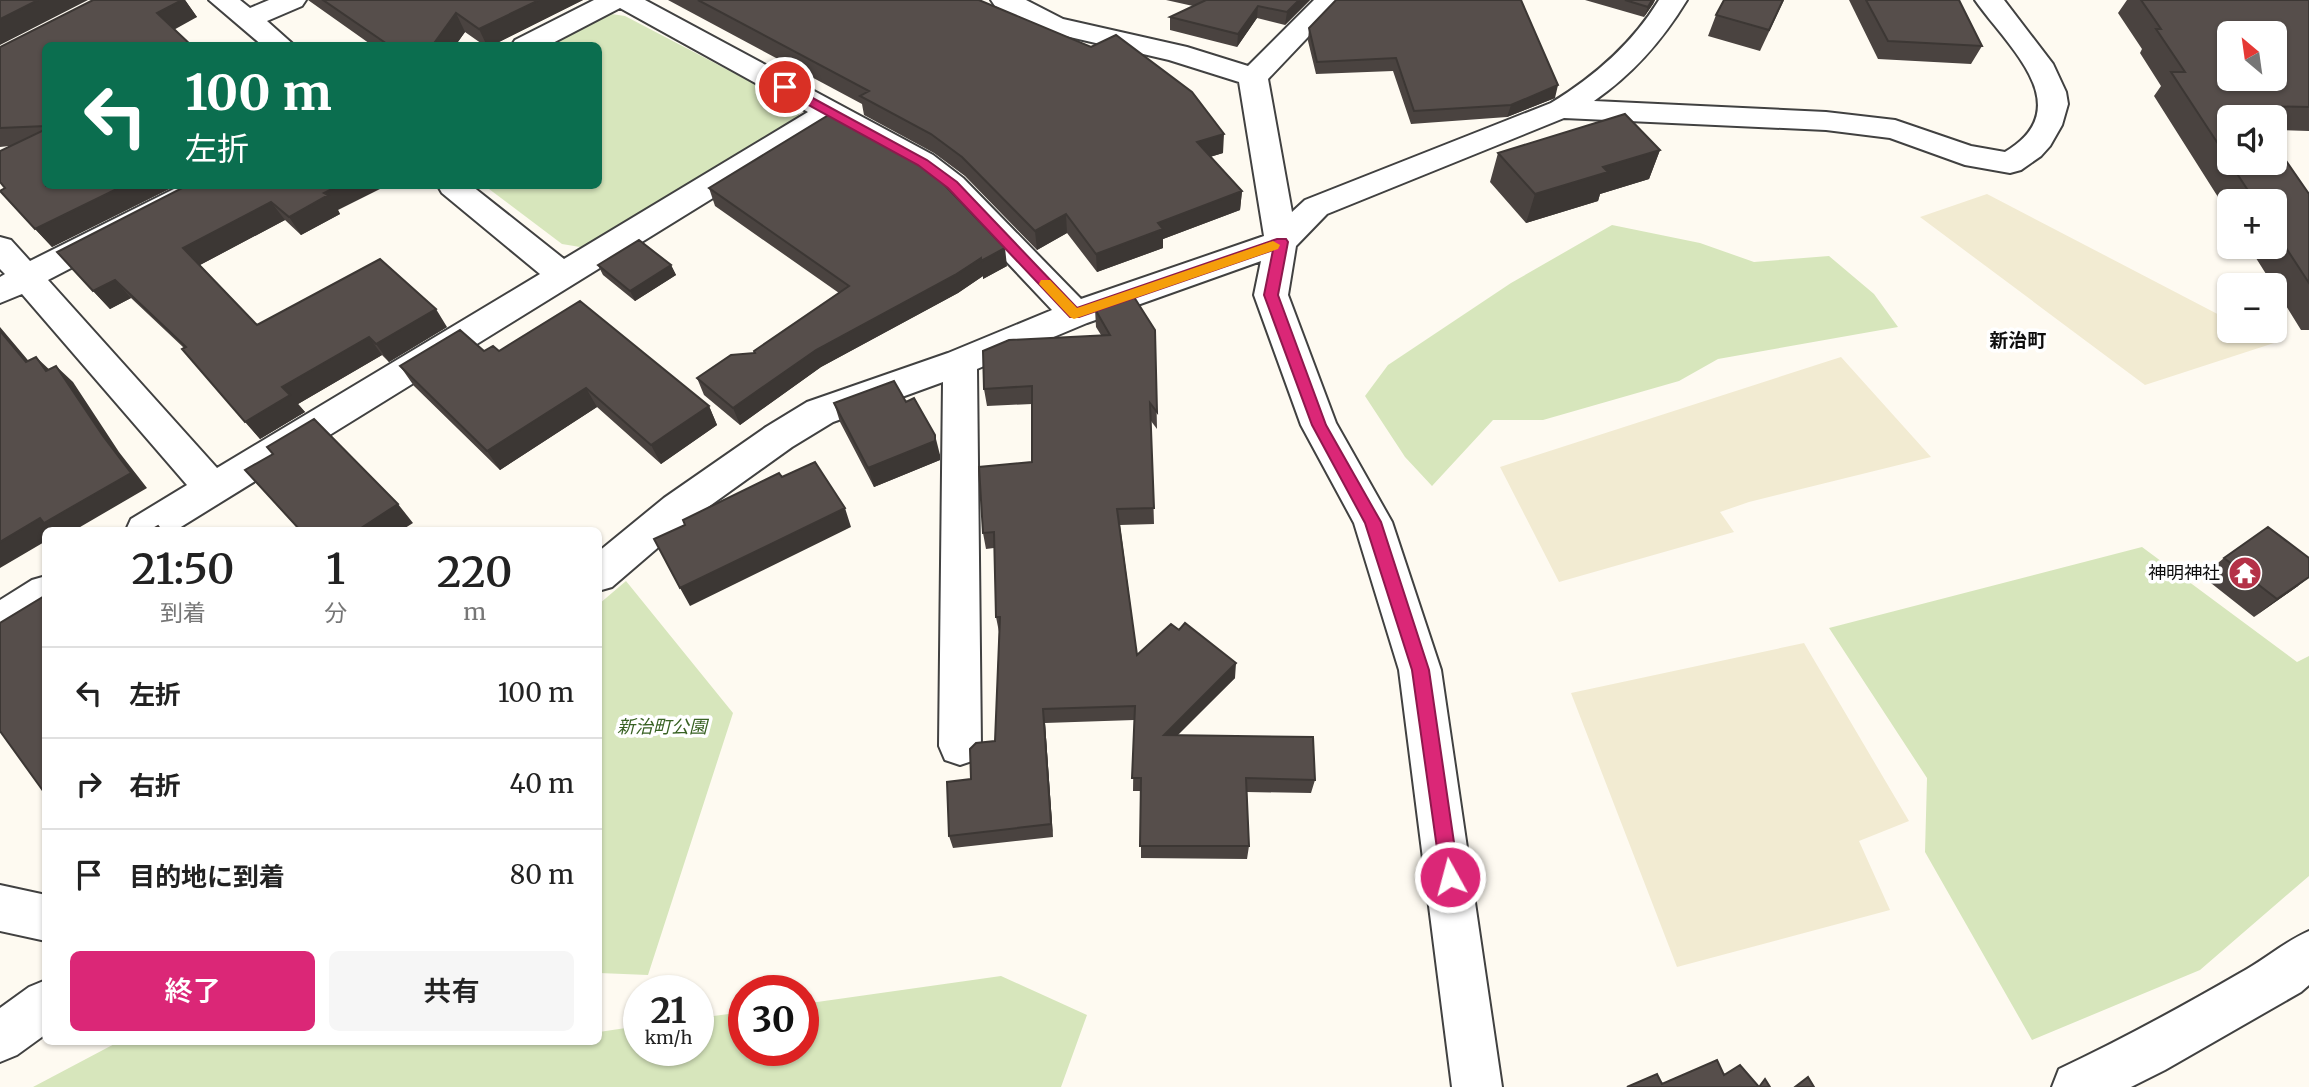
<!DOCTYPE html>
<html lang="ja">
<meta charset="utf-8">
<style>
:root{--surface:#fff;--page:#f6f6f6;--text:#222;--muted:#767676;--line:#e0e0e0;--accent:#db2777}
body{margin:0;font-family:Merriweather,"Noto Sans JP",serif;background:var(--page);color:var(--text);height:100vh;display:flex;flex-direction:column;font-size:26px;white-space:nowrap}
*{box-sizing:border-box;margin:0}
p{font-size:23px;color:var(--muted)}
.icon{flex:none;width:38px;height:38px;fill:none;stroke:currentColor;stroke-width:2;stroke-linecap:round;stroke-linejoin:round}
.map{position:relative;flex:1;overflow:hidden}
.sheet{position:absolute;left:42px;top:527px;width:560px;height:518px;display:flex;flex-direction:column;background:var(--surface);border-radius:10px;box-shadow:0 2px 5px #0004}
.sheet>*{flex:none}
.hud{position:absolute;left:42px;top:42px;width:560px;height:147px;border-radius:10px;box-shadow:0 2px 5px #0004;background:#0b6e4f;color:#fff;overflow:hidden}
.needle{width:46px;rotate:331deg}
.fabs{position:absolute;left:2217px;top:21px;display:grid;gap:14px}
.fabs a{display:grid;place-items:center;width:70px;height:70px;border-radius:10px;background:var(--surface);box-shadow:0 2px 5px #0004;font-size:35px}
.speed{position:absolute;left:623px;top:975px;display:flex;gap:14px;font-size:35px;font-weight:700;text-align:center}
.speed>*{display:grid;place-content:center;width:91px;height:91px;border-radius:50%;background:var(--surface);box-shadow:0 2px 5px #0004;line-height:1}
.speed small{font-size:18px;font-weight:400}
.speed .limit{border:10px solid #d22;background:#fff;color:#111}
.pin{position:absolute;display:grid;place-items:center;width:60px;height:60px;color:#fff;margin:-30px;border:4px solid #fff;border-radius:50%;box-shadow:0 2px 7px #0007}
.me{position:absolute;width:77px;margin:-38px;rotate:353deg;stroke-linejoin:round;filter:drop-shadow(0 0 5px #0008)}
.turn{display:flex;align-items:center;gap:24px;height:147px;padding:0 28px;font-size:32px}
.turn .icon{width:91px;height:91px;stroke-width:2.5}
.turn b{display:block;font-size:49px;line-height:60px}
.eta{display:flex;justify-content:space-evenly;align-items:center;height:119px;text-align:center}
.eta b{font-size:42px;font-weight:600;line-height:49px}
.button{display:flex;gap:14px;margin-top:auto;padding:14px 28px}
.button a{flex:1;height:80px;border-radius:10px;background:var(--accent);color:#fff;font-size:28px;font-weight:600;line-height:80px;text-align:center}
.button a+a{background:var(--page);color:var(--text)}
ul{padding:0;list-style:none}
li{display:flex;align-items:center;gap:21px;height:91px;padding:0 28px;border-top:2px solid var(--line)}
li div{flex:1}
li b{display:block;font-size:26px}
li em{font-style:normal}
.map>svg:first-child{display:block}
.farmland{fill:#f2ebd2}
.green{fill:#d7e6bc}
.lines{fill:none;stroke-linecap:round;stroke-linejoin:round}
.minor-casing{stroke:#414141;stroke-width:4}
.minor{fill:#fff;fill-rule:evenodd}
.wall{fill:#4a4340}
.shaded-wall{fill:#3c3734}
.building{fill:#564e4b;stroke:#3c3734;stroke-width:2;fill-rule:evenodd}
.route{fill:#db2777;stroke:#8e194d;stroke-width:2}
.slow{fill:#f59e0b}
.labels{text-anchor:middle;stroke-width:7;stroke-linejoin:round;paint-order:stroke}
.poi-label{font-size:18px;fill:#0e0e0e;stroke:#fff;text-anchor:end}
.park-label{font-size:18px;font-style:italic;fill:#386123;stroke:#fff}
.neighbourhood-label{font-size:19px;font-weight:bold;fill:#0e0e0e;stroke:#fff}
</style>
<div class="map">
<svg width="2309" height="1087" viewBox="0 0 2309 1087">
<rect width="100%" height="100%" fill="#fefaf1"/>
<path class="farmland" d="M 1987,194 L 2229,320 L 2230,331 L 2251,331 L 2274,343 L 2145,385 L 1920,217 Z
M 1841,357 L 1931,457 L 1749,502 L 1720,512 L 1734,532 L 1559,582 L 1500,467 Z
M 1804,643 L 1909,821 L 1859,841 L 1890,910 L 1677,967 L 1571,693 Z"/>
<path class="green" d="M 605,13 L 625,16 L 799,107 L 799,118 L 586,248 L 562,244 L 485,186 L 598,186 L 598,46 L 542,45 Z
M 1612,225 L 1700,243 L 1754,262 L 1829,256 L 1874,294 L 1898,327 L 1718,359 L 1679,381 L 1543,420 L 1493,420 L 1432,486 L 1405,457 L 1365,396 L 1388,365 L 1511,283 Z
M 2142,547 L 2297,662 L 2309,656 L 2309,876 L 2200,970 L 2032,1040 L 1925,852 L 1927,778 L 1829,628 Z
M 626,581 L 733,713 L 648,975 L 599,973 L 599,604 Z
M 1001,976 L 1087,1015 L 1061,1087 L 33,1087 L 120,1041 L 598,1041 L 599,1032 L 639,1026 L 639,1050 L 698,1050 L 698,1018 L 744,1012 L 744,1050 L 803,1050 L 803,1004 Z"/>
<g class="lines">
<defs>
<path id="minor" d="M 209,0 L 240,0 L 250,8 L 269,0 L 306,0 L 302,6 L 267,21 L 295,46 L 263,46 Z
M 594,0 L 645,0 L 933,155 L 963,178 L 1081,299 L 1264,236 L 1239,82 L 1169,60 L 1044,31 L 995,6 L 991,0 L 1026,0 L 1063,19 L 1187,47 L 1248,66 L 1314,0 L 1343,0 L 1268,79 L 1292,212 L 1305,200 L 1551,103 C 1595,76 1632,44 1659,0 L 1687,0 C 1662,41 1633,74 1594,101 L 1826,112 L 1895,120 L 1971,146 L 2005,152 C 2081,107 2006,45 1975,0 L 2004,0 L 2053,64 L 2066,92 L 2068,104 L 2062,125 L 2050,146 L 2041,156 L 2021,170 L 2010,173 L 1965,165 L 1890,138 L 1826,130 L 1564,118 L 1327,214 L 1296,246 L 1288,295 L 1336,423 L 1392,522 L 1441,670 L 1502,1087 L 1452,1087 L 1399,670 L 1354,523 L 1301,425 L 1254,295 L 1261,261 L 1087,323 L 977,369 L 981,746 L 975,760 L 960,765 L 945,760 L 939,746 L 943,382 L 833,422 L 792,447 L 690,520 L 612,587 L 598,591 L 598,552 L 664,498 L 766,427 L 807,402 L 948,353 L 1052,310 L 941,192 L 911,169 L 831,125 L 176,530 L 126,530 L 131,519 L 187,485 L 22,294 L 0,303 L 0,277 L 5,274 L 0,269 L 0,237 L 11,240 L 30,261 L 180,186 L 219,186 L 215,193 L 48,280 L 217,468 L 540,274 L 442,193 L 438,186 L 472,186 L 564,259 L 808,112 L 620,8 L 547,46 L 511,46 L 515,40 Z
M 46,576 L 46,613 L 14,633 L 0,638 L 0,600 L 32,580 Z
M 0,885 L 46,895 L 46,941 L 0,931 Z
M 2309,931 L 2309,985 L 2301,992 L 2165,1070 L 2131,1087 L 2052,1087 L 2059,1069 C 2121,1040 2181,1007 2240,973 C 2264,960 2284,942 2309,931 Z
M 46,980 L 46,1034 L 17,1055 L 0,1062 L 0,1008 L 29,987 Z"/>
</defs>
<use href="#minor" class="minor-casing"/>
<use href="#minor" class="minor"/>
</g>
<path class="wall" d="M 93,0 L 185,0 L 197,17 L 46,46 L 46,186 L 175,186 L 52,247 L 0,191 L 5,188 L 9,146 L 0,147 L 0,47 Z
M 308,0 L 583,0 L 491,46 L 485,46 L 465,32 L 455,46 L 373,46 Z
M 668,0 L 979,0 L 1223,153 L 1210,157 L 1242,191 L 1240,210 L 1163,239 L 1163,248 L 1097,272 L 1067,233 L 1037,250 L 965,176 L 934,153 L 864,115 L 862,104 Z
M 1166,0 L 1310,0 L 1285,25 L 1257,18 L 1237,47 L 1170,30 L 1170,17 L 1193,6 Z
M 1585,0 L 1655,0 L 1653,4 L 1644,17 Z
M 1784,0 L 1760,51 L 1708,36 L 1716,15 Z
M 1849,0 L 1959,0 L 1982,46 L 1971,64 L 1878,59 Z
M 2127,0 L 2309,0 L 2309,131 L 2275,130 L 2275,117 L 2230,117 L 2230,163 L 2275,163 L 2309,194 L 2309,330 L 2301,330 L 2275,288 L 2275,285 L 2273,285 L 2249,247 L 2275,247 L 2275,201 L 2230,201 L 2230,216 L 2154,96 L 2161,86 L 2140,53 L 2142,49 L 2118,13 Z
M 1309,28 L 1555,98 L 1507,117 L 1411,124 L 1393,71 L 1316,74 L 1308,41 Z
M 1660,150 L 1649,179 L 1600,194 L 1598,201 L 1526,223 L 1490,182 L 1498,153 Z
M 186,186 L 338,210 L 340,214 L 301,235 L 285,220 L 200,265 L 257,325 L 447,327 L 389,362 L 382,355 L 298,404 L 305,412 L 260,439 L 184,348 L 131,298 L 110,309 L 57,252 Z
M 709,188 L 1007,266 L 983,279 L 983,276 L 958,293 L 821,367 L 740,425 L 704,395 L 697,378 L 755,353 L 839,293 L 715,206 Z
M 598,265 L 671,265 L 676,275 L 635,301 L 603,275 Z
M 1095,309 L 1155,330 L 1157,429 L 1151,421 L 1154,524 L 1120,525 L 1137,655 L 1235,678 L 1177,735 L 1315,780 L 1311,793 L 1247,792 L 1249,846 L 1247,859 L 1141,858 L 1141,791 L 1133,791 L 1134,720 L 1045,723 L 1053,837 L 953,848 L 949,836 L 971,779 L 995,741 L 999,632 L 996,617 L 994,548 L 986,549 L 983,533 L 1032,462 L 1032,404 L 987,406 L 984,389 L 1101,335 L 1096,327 Z
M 484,351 L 499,351 L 709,406 L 717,425 L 661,464 L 597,407 L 500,470 L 414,386 L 400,366 Z
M 906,402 L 940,455 L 940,460 L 874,487 L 840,422 L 834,403 Z
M 2224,558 L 2298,586 L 2254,617 L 2202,576 Z"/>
<path class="shaded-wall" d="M 38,0 L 88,0 L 0,45 L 0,19 Z
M 182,0 L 185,0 L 197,17 L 170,32 L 157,13 Z
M 539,0 L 583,0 L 491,46 L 487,46 L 479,29 Z
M 1299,0 L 1310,0 L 1285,25 L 1287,12 Z
M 1652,0 L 1655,0 L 1653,4 L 1644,17 L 1648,7 Z
M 1258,6 L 1257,18 L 1237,47 L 1238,34 Z
M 456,13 L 465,32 L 455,46 L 432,46 Z
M 1558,85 L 1555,98 L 1507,117 L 1511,105 Z
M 1224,134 L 1223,153 L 1196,161 L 1197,142 Z
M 1660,150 L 1649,179 L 1600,194 L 1598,201 L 1526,223 L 1535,194 L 1603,167 Z
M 123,186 L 175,186 L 52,247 L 35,229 Z
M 338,186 L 386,186 L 338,210 L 340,214 L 301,235 L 289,217 L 324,193 Z
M 1242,191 L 1240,210 L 1163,239 L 1163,248 L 1097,272 L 1096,254 L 1158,223 Z
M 271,202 L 285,220 L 198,266 L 183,248 Z
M 1066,214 L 1067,233 L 1037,250 L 1035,231 Z
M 1005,248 L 1007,266 L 983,279 L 983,276 L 958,293 L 821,367 L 740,425 L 733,408 L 816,350 L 981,258 Z
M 671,265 L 676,275 L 635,301 L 630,291 Z
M 115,280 L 131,298 L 110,309 L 93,291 Z
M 436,309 L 447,327 L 389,362 L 376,344 Z
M 0,327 L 43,378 L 26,362 L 0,331 Z
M 369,337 L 382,355 L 298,404 L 305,412 L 260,439 L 245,422 L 282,387 Z
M 36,357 L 53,373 L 46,371 Z
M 56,366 L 73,382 L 119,452 L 147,488 L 75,530 L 46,530 L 46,541 L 0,568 L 0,542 L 103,436 Z
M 586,388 L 597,407 L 500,470 L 487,451 Z
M 709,406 L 717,425 L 661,464 L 651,445 Z
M 935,435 L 940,455 L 940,460 L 874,487 L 868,468 Z
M 398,504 L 413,523 L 402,530 L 358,530 Z
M 845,508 L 851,527 L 690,606 L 680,588 Z
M 2309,577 L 2298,586 L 2254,617 L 2277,599 Z
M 1236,663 L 1235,678 L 1164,749 L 1164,735 Z
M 1043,709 L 1045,723 L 1053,837 L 1051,824 Z"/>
<path class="building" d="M 0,0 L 38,0 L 0,19 Z
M 93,0 L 182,0 L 157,13 L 192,46 L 46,46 L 46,126 L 0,128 L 0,47 Z
M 323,0 L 539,0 L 479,29 L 456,13 L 432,46 L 390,46 Z
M 698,0 L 979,0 L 1091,47 L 1116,35 L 1192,92 L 1224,134 L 1197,142 L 1242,191 L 1158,223 L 1163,229 L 1096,254 L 1066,214 L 1035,231 L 962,157 L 931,134 L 860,96 L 869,91 Z
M 1206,0 L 1299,0 L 1287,12 L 1258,6 L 1238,34 L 1170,17 Z
M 1336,0 L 1521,0 L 1558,85 L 1511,105 L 1414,111 L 1396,58 L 1317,62 L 1309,28 Z
M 1625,0 L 1652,0 L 1648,7 Z
M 1724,0 L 1783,0 L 1769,30 L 1716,15 Z
M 1866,0 L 1959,0 L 1982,46 L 1888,41 Z
M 2141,0 L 2309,0 L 2309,107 L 2248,106 L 2256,117 L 2230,117 L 2230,162 L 2171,72 L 2185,72 L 2156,29 L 2161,29 ZM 2230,33 L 2275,33 L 2275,79 L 2230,79 Z
M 832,113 L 906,153 L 936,176 L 1005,248 L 981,261 L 981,258 L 955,275 L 816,350 L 733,408 L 697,378 L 731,355 L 755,353 L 754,351 L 849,286 L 709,188 Z
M 1625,114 L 1660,150 L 1603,167 L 1608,172 L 1535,194 L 1498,153 Z
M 46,129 L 46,186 L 123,186 L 35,229 L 0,191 L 5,188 L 0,182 L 0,151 Z
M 2275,145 L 2309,194 L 2309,283 L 2275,231 L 2275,201 L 2255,201 L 2230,163 L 2275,163 Z
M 186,186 L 338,186 L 324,193 L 328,195 L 289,217 L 271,202 L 183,248 L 257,325 L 380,259 L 436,309 L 376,344 L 369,337 L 282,387 L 290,395 L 245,422 L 182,349 L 186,347 L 115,280 L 93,291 L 57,252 Z
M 639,240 L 671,265 L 630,291 L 598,265 Z
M 1134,297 L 1155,330 L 1157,412 L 1150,403 L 1154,508 L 1117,509 L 1137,655 L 1171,624 L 1179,630 L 1185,623 L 1236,663 L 1164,735 L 1313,737 L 1315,780 L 1246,778 L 1249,846 L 1140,846 L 1141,778 L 1132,778 L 1135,706 L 1043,709 L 1051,824 L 949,836 L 947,782 L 971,779 L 970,749 L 976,743 L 995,741 L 1000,617 L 996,617 L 994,532 L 983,533 L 979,467 L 1032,462 L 1032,386 L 984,389 L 983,351 L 1009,340 L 1110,335 L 1095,309 Z
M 580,301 L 709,406 L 651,445 L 586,388 L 487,451 L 400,366 L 460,330 L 484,351 L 493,346 L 499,351 Z
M 0,331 L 26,362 L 36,357 L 46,371 L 56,366 L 103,436 L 131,473 L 44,523 L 40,518 L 0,542 Z
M 894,381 L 906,402 L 914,398 L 935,435 L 935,441 L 868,468 L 834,403 Z
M 314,419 L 398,504 L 358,530 L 300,530 L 245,470 L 273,454 L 267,447 Z
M 815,462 L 845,508 L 680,588 L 654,539 L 685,525 L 683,520 L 779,473 L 782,477 Z
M 158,526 L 161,530 L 151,530 Z
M 2268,527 L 2309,558 L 2309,577 L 2277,599 L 2224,558 Z
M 46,595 L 46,795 L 0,731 L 0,623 Z
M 1717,1060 L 1724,1075 L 1740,1065 L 1759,1087 L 1765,1079 L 1770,1087 L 1627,1087 L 1657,1074 L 1662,1084 Z
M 1808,1077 L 1814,1087 L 1795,1087 Z"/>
<path class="route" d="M 785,83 L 927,160 L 957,182 L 1077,308 L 1277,239 L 1286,239 L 1288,242 L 1278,295 L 1326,425 L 1381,522 L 1429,670 L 1459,877 L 1457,883 L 1450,886 L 1443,883 L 1441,877 L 1412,670 L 1365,523 L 1312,425 L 1264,295 L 1273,250 L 1079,317 L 1070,317 L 948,188 L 918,165 L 781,90 L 781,84 Z"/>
<path class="slow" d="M 1273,241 L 1280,245 L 1278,249 L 1074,319 L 1070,317 L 1039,284 L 1041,280 L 1050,280 L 1077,308 Z"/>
<defs>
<symbol id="temple-disc" viewBox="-11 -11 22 22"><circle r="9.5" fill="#b43147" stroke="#fff"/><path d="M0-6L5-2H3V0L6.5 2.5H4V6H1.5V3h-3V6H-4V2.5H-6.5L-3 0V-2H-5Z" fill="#fff"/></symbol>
</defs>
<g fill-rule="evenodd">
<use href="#temple-disc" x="2226" y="554" width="38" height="38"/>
</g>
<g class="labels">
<g class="poi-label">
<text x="2220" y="579">神明神社</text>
</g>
<g class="park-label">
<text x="662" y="733">新治町公園</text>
</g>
<g class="neighbourhood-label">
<text x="2018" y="347">新治町</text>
</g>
</g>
</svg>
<div class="fabs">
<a><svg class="needle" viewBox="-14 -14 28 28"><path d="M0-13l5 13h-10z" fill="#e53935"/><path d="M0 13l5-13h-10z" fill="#767676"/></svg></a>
<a><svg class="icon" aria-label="sound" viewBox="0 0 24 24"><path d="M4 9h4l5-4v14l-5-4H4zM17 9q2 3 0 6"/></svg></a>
<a>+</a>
<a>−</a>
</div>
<div class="speed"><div>21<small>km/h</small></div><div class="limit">30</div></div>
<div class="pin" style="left:785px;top:87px;background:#d93025"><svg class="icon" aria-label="arrive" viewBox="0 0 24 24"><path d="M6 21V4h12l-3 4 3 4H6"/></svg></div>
<svg class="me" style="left:1450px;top:877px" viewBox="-20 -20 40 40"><circle r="17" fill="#db2777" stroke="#fff" stroke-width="3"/><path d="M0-11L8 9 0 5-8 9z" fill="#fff"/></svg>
<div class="hud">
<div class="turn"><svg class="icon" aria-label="left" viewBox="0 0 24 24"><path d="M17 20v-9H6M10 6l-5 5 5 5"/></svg><div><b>100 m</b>左折</div></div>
</div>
<section class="sheet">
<div class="eta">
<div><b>21:50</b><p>到着</p></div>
<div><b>1</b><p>分</p></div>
<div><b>220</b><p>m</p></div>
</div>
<ul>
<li><svg class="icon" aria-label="left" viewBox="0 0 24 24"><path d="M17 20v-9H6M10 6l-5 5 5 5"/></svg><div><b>左折</b></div><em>100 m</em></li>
<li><svg class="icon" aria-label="right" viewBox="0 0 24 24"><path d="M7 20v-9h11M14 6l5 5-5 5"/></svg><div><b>右折</b></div><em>40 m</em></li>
<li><svg class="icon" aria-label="arrive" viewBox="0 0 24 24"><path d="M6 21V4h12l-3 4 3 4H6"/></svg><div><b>目的地に到着</b></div><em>80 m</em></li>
</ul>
<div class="button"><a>終了</a><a>共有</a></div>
</section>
</div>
